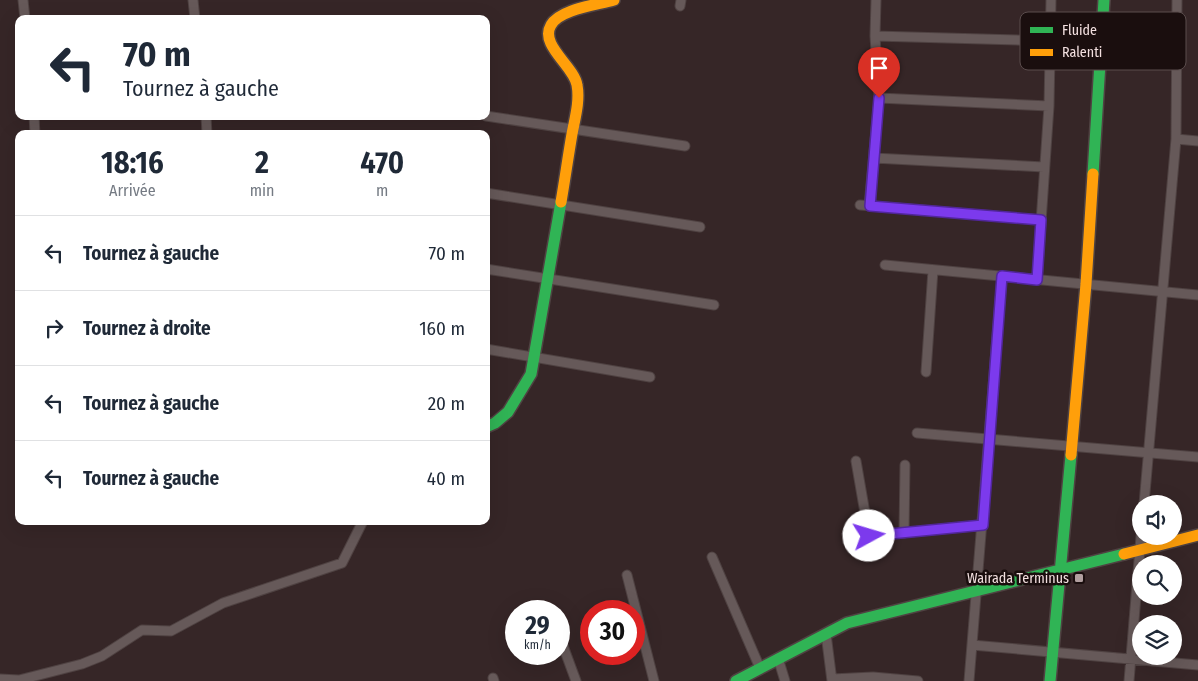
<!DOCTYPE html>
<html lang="fr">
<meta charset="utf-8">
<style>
:root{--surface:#fff;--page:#f6f6f7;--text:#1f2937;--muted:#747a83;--line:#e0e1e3}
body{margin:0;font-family:"Fira Sans Condensed",sans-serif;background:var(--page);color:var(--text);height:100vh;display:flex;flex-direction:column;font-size:19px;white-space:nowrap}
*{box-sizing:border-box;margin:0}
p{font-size:16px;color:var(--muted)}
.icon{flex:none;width:28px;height:28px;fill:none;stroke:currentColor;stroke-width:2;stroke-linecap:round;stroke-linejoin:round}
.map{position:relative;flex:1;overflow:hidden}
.details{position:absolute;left:15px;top:130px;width:475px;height:395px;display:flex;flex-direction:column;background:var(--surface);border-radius:10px;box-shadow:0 5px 20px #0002}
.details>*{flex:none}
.guide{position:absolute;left:15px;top:15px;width:475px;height:105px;border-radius:10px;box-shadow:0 5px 20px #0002;background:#fff;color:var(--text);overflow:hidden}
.buttons{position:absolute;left:1132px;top:495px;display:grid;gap:10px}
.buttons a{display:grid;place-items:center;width:50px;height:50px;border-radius:50%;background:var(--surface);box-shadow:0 5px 20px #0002;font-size:25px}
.speed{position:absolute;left:505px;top:600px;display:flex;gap:10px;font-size:25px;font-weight:700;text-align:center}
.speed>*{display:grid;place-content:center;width:65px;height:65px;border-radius:50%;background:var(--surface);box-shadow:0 5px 20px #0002;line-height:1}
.speed small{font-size:12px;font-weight:400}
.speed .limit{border:8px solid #d22;background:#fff;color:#111}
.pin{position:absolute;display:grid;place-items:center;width:42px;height:42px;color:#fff;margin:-51px -21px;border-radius:50% 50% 50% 0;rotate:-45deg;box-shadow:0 0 5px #0007}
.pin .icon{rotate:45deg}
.me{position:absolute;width:55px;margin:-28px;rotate:84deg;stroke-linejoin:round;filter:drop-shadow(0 0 4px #0008)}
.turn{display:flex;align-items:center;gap:18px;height:105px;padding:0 25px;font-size:22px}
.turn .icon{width:65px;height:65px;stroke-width:2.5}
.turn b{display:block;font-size:35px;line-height:42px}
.eta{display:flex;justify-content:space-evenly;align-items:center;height:85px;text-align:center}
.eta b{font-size:30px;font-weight:700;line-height:35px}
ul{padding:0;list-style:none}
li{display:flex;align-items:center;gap:15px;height:75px;padding:0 25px;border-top:1px solid var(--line)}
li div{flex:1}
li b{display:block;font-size:19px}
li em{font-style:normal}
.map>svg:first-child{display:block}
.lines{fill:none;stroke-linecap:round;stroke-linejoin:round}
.street-casing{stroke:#4f4242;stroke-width:11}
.fast-casing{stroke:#4f4242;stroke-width:14}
.slow-casing{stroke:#4f4242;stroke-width:14}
.street{stroke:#665959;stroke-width:9}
.fast{stroke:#30b455;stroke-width:11}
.slow{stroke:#ff9f0a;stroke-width:11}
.route-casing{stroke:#51269a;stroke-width:12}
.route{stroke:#7c3aed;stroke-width:9}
.poi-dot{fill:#b19f9f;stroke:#1a0e0e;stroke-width:2}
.labels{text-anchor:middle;stroke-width:5;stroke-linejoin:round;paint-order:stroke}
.poi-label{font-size:14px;fill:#f3e0e0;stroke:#1a0e0e;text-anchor:end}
.key{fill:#1a0e0e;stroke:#5b4d4d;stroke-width:1}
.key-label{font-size:14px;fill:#f3e0e0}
</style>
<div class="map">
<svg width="1198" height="681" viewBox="0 0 1198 681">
<rect width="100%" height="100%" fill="#362627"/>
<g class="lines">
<defs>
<path id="street" d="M 23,0 L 25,19
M 193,0 L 195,19
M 680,6 L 681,0
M 875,36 L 1050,41
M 879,98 L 1049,106
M 34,116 L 35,134
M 206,116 L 207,134
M 486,116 L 685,146
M 1176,139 L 1198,141
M 874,158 L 1044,167
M 486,193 L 700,227
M 860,205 L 1041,220
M 869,206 L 879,98 L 875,36 L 876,0
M 885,265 L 1198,295
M 486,269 L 714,305
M 1037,280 L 1049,106 L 1051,0
M 486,349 L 650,377
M 926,372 L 933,270
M 917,433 L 1198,457
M 856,461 L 869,536 L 983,525
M 1144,504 L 1176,139 L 1177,0
M 904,533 L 905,465
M 712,557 L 760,668
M 627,575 L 654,681
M 826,634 L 832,681
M 559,635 L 576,681
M 972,645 L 1198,665
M 778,658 L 785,681
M 493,678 L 494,681
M 0,679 L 19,680 L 82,664 L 102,656 L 142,630 L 171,631 L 223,603 L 342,563 L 363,521
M 832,679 L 873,677 L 918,681
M 969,681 L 1002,276
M 1129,681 L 1141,536"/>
<path id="fast" d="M 1093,174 L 1104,0
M 486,427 L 495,423 L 508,412 L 531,374 L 561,202
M 736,681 L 847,623 L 1124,554
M 1050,681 L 1071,455"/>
<path id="slow" d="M 561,202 C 565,179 568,157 572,134 C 575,118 580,101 577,85 C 574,66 539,45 551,25 C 560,9 597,5 614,0
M 1071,455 L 1086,284 L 1093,174
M 1124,554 L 1198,535"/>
</defs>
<use href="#street" class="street-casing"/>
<use href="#fast" class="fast-casing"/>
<use href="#slow" class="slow-casing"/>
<use href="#street" class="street"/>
<use href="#fast" class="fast"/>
<use href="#slow" class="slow"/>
</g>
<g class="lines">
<defs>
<path id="route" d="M 869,536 L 983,525 L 1002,276 L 1037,280 L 1041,220 L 870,206 L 879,98"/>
</defs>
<use href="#route" class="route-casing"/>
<use href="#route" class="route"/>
</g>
<rect class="poi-dot" x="1074" y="573" width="10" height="10" rx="2.5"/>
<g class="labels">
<g class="poi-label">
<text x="1069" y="583">Wairada Terminus</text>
</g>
</g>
<rect x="1020" y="12" width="166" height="58" rx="8" class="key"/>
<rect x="1030" y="27" width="23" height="6" fill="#30b455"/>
<rect x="1030" y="49" width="23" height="7" fill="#ff9f0a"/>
<g class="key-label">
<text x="1062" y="35">Fluide</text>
<text x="1062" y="57">Ralenti</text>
</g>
</svg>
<div class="buttons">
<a><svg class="icon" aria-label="sound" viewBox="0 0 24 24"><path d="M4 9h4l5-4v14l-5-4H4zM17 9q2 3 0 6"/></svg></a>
<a><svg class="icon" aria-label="search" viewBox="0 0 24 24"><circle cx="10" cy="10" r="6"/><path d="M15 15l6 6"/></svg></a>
<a><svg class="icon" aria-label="layers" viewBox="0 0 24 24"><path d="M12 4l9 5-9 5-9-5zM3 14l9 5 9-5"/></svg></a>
</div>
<div class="speed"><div>29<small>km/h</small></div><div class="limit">30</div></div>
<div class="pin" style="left:879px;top:98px;background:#d93025"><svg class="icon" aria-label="arrive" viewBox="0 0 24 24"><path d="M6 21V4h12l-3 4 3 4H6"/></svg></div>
<svg class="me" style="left:869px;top:536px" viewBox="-20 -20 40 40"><circle r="19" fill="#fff"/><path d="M0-13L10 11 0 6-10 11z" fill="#7c3aed"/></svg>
<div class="guide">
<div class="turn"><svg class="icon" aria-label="left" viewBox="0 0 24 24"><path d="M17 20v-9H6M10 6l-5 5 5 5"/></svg><div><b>70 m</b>Tournez à gauche</div></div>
</div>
<section class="details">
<div class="eta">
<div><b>18:16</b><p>Arrivée</p></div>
<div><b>2</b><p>min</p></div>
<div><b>470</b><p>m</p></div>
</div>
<ul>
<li><svg class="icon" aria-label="left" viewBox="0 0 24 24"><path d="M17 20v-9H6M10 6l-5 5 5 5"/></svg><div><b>Tournez à gauche</b></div><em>70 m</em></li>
<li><svg class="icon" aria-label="right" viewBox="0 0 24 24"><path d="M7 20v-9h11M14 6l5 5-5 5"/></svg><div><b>Tournez à droite</b></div><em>160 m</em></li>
<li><svg class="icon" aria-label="left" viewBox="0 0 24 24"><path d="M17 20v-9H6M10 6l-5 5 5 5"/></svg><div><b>Tournez à gauche</b></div><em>20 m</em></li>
<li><svg class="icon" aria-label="left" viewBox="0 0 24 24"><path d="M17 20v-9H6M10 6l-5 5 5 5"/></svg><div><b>Tournez à gauche</b></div><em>40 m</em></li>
</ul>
</section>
</div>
